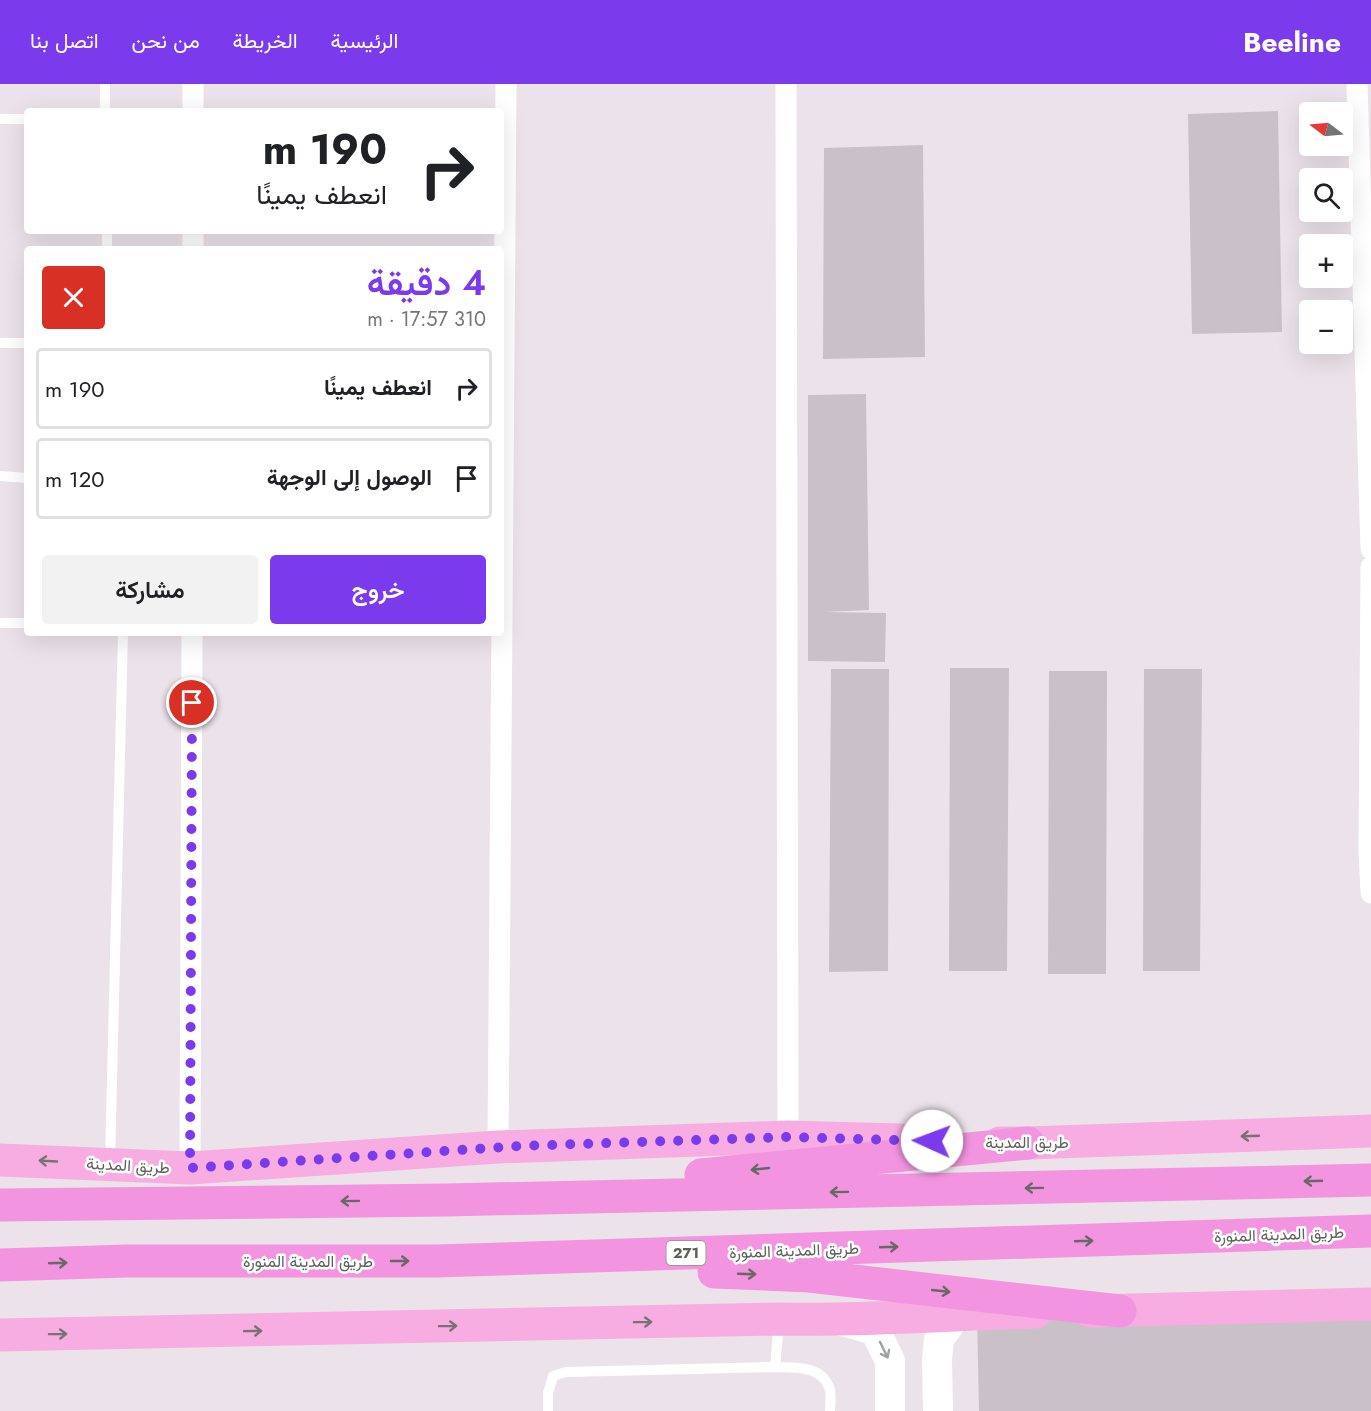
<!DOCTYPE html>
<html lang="ar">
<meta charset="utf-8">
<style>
:root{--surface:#fff;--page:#f2f2f2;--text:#202124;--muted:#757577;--line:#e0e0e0;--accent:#7c3aed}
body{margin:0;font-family:Jost,Vazirmatn,sans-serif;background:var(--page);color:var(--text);direction:rtl;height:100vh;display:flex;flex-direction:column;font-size:22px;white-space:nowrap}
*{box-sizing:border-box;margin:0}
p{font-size:20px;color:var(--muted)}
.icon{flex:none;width:33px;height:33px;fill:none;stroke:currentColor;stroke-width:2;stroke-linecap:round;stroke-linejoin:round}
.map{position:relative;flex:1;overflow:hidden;direction:ltr}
.panel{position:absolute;left:24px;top:162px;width:480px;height:390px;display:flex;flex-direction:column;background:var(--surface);border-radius:6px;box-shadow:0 6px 24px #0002;direction:rtl}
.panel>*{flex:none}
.banner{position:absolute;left:24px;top:24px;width:480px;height:126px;border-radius:6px;box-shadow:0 6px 24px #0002;direction:rtl;background:#fff;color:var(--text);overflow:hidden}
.needle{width:39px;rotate:286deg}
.tools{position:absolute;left:1299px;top:18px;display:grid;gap:12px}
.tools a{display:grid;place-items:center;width:54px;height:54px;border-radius:6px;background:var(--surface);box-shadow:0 6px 24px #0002;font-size:30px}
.pin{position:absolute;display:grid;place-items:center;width:51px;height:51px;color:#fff;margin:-26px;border:3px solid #fff;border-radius:50%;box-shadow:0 2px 6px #0007}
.me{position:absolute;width:66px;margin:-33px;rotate:272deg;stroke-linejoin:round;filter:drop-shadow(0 0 4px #0008)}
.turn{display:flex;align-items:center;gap:21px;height:126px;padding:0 18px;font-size:27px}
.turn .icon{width:78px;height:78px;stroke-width:2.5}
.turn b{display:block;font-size:42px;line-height:51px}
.round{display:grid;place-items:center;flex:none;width:63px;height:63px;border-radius:6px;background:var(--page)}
.headline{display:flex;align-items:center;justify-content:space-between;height:102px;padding:0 18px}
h1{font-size:36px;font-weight:600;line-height:45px;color:var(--accent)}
.button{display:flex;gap:12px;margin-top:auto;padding:12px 18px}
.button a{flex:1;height:69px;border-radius:6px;background:var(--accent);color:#fff;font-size:24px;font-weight:600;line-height:69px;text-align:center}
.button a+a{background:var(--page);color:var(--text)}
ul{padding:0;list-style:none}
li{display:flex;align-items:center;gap:18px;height:81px;margin:0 12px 9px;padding:0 6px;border:3px solid var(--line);border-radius:6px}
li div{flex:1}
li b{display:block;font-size:22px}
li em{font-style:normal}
header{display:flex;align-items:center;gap:36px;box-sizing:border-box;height:84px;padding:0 30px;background:var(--accent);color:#fff}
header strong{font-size:28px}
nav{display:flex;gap:33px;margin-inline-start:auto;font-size:21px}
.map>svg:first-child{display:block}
.building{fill:#cac1c8}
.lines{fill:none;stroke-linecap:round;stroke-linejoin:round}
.lane{stroke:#fff;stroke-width:10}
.street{stroke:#fff;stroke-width:21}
.secondary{stroke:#fff;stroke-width:30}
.primary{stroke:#f7ade1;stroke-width:33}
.highway{stroke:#f294df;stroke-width:33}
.oneway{stroke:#7a7176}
.oneway2{stroke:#6a6768}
.oneway3{stroke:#9da19d}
.route{stroke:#7c3aed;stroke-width:10;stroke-dasharray:0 18}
.labels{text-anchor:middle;stroke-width:5;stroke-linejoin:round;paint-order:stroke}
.shield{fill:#fff;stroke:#8c918c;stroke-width:1.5}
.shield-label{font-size:15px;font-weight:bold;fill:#5b625b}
.street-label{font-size:16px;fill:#5b625b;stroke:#fff}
</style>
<header>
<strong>Beeline</strong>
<nav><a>الرئيسية</a><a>الخريطة</a><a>من نحن</a><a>اتصل بنا</a></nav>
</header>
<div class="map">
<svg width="1371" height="1327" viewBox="0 0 1371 1327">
<rect width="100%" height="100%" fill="#ece3ea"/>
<path class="building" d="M 1278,27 L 1282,248 L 1192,250 L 1188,30 Z
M 923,61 L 925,273 L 823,275 L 824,64 Z
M 866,310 L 869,526 L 824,528 L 886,529 L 885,578 L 808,577 L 808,311 Z
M 950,584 L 1009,584 L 1007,887 L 949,887 Z
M 831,585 L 889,585 L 888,887 L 829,888 Z
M 1144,585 L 1202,585 L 1200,887 L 1143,887 Z
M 1049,587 L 1107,587 L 1106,890 L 1048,890 Z
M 1371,1223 L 1371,1327 L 979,1327 L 977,1232 Z"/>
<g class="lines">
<path class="lane" d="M 105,0 L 105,27
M 0,35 L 27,35
M 107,147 L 107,165
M 0,259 L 27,259
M 0,392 L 27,394
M 0,539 L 27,539
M 110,1077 L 123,549
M 775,1283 C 795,1284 821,1281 829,1303 C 832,1310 830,1320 830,1327
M 548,1327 L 548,1309 L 553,1292 L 566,1288 L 775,1283 L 779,1238"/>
<path class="street" d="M 786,0 L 788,1053
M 1357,0 L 1371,465
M 193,27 L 193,0
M 193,165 L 193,147
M 1371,483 L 1369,766 L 1371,766
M 1369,766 L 1371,809
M 498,1063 L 506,0
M 190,1084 L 192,549"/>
<path class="secondary" d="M 839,1236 L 875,1246 L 890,1277 L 890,1327
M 938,1327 L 937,1275 L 939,1255 L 957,1230"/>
<path class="primary" d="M 1000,1059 L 1028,1059 L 1371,1047
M 0,1076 L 190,1084 L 498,1063 L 788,1053 L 939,1057
M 1090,1227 L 1371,1220
M 0,1251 L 780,1235 C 865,1237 950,1230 1036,1228"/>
<path class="highway" d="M 701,1091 L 1028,1059
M 0,1121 L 446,1116 L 1371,1096
M 0,1181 L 127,1177 L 437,1177 L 1371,1147
M 714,1188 L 809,1192 L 1120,1227"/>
</g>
<defs><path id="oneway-shaft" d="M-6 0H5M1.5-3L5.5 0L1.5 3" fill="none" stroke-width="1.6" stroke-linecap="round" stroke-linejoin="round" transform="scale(1.5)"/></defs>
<g class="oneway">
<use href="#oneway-shaft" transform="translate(1250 1052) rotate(178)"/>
<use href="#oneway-shaft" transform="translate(48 1077) rotate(-177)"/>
<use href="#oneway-shaft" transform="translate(643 1238) rotate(-1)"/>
<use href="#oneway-shaft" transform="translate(448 1242) rotate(-1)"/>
<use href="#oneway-shaft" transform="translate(253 1247) rotate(-1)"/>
<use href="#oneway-shaft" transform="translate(58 1250) rotate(-1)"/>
</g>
<g class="oneway2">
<use href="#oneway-shaft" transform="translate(760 1085) rotate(174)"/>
<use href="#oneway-shaft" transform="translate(1313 1097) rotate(178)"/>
<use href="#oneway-shaft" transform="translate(1034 1104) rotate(179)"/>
<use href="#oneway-shaft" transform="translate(839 1108) rotate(179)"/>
<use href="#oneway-shaft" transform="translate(350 1117) rotate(179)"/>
<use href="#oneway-shaft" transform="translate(1084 1157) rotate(-2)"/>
<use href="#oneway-shaft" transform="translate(889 1163) rotate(-2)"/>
<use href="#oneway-shaft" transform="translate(400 1177)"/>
<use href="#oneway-shaft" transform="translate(58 1179) rotate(-2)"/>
<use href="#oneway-shaft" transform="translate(747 1190) rotate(2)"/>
<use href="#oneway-shaft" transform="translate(941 1207) rotate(6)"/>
</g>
<use class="oneway3" href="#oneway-shaft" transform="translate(884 1266) rotate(64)"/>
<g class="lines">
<path class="route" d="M 192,619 L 190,1084 L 520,1062 L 788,1053 L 932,1057"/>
</g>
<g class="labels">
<rect class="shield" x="666.5" y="1157" width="39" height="24" rx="4.5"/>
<g class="shield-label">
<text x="686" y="1174">271</text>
</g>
<g class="street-label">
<text x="1027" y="1064">طريق المدينة</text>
<text transform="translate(128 1081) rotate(3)" y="6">طريق المدينة</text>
<text transform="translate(1279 1150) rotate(-2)" y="6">طريق المدينة المنورة</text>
<text transform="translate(794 1166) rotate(-2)" y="6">طريق المدينة المنورة</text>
<text x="308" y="1183">طريق المدينة المنورة</text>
</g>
</g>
</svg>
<div class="tools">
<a><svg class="needle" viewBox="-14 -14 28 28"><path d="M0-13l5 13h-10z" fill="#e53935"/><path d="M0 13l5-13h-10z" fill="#757577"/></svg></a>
<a><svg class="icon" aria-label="search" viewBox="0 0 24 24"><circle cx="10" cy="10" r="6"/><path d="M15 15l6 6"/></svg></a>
<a>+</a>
<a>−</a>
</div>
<div class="pin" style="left:192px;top:619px;background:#d93025"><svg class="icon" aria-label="arrive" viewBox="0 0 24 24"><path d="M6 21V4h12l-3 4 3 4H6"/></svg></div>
<svg class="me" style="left:932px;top:1057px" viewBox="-20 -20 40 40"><circle r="19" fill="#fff"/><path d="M0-13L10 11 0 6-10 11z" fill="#7c3aed"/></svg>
<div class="banner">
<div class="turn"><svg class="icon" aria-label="right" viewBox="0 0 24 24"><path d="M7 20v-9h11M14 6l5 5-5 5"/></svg><div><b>190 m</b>انعطف يمينًا</div></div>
</div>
<section class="panel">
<div class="headline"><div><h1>4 دقيقة</h1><p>310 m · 17:57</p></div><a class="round" style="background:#d93025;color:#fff"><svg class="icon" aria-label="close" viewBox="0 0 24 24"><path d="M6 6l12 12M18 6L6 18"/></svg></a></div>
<ul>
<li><svg class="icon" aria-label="right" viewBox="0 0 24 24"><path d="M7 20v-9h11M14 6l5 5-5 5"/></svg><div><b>انعطف يمينًا</b></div><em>190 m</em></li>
<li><svg class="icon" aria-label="arrive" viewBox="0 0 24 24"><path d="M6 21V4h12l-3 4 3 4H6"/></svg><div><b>الوصول إلى الوجهة</b></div><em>120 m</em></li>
</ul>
<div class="button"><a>خروج</a><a>مشاركة</a></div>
</section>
</div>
